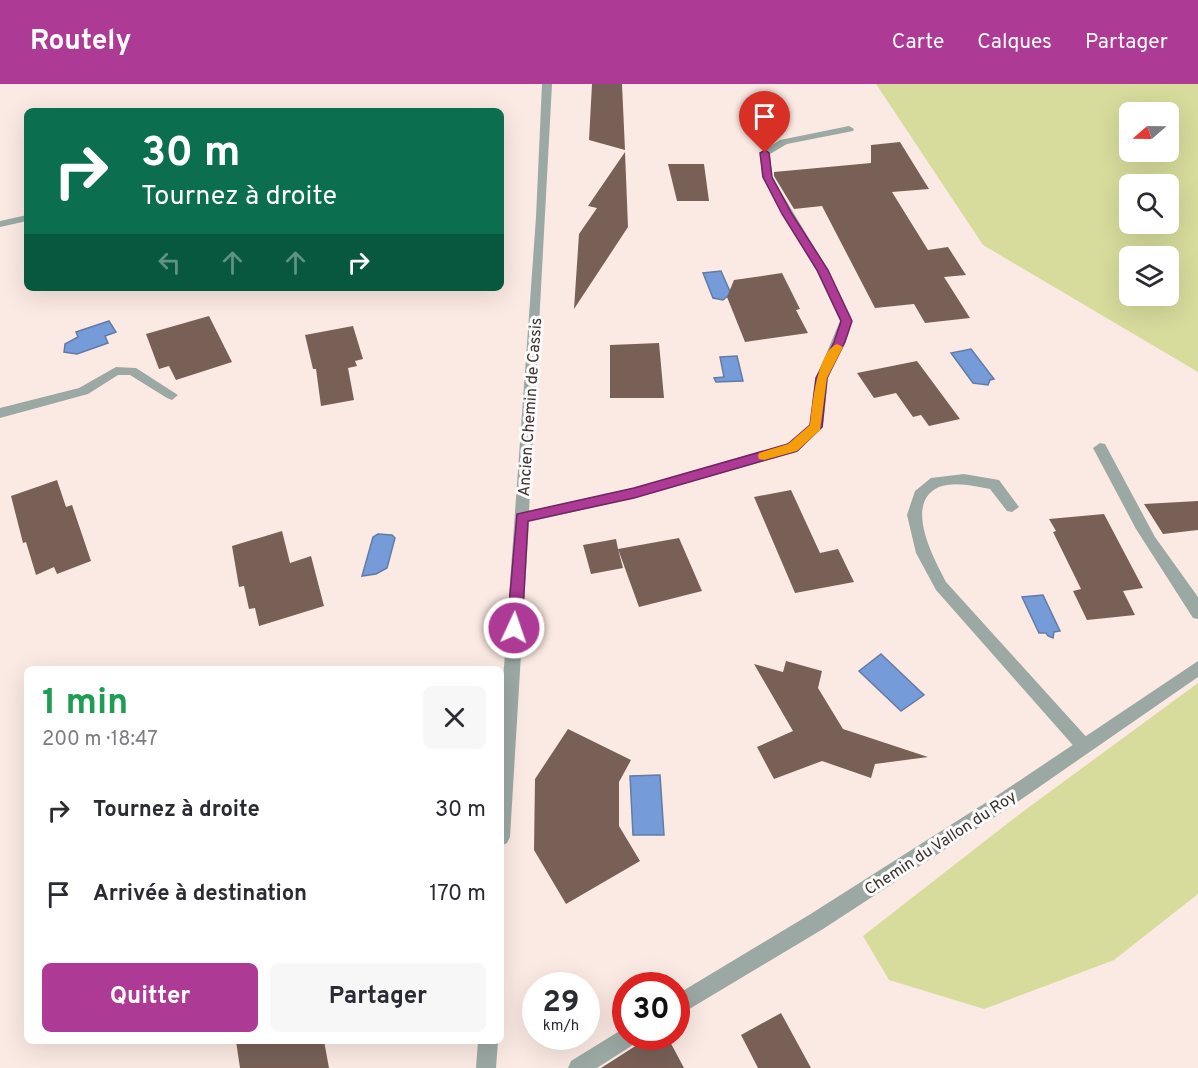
<!DOCTYPE html>
<html lang="fr">
<meta charset="utf-8">
<style>
:root{--surface:#fff;--page:#f7f7f7;--text:#2b2b33;--muted:#7c7c81;--accent:#ad3a94}
body{margin:0;font-family:Overpass,sans-serif;background:var(--page);color:var(--text);height:100vh;display:flex;flex-direction:column;font-size:22px;white-space:nowrap}
*{box-sizing:border-box;margin:0}
p{font-size:20px;color:var(--muted)}
.icon{flex:none;width:33px;height:33px;fill:none;stroke:currentColor;stroke-width:2;stroke-linecap:round;stroke-linejoin:round}
.map{position:relative;flex:1;overflow:hidden}
.sheet{position:absolute;left:24px;top:582px;width:480px;height:378px;display:flex;flex-direction:column;background:var(--surface);border-radius:9px;box-shadow:0 6px 24px #0002}
.sheet>*{flex:none}
.guide{position:absolute;left:24px;top:24px;width:480px;height:183px;border-radius:9px;box-shadow:0 6px 24px #0002;background:#0b6e4f;color:#fff;overflow:hidden}
.needle{width:39px;rotate:250deg}
.buttons{position:absolute;left:1119px;top:18px;display:grid;gap:12px}
.buttons a{display:grid;place-items:center;width:60px;height:60px;border-radius:9px;background:var(--surface);box-shadow:0 6px 24px #0002;font-size:30px}
.speed{position:absolute;left:522px;top:888px;display:flex;gap:12px;font-size:30px;font-weight:700;text-align:center}
.speed>*{display:grid;place-content:center;width:78px;height:78px;border-radius:50%;background:var(--surface);box-shadow:0 6px 24px #0002;line-height:1}
.speed small{font-size:15px;font-weight:400}
.speed .limit{border:9px solid #d22;background:#fff;color:#111}
.pin{position:absolute;display:grid;place-items:center;width:51px;height:51px;color:#fff;margin:-62px -26px;border-radius:50% 50% 50% 0;rotate:-45deg;box-shadow:0 0 6px #0007}
.pin .icon{rotate:45deg}
.me{position:absolute;width:66px;margin:-33px;rotate:3deg;stroke-linejoin:round;filter:drop-shadow(0 0 4px #0008)}
.turn{display:flex;align-items:center;gap:21px;height:126px;padding:0 18px;font-size:27px}
.turn .icon{width:78px;height:78px;stroke-width:2.5}
.turn b{display:block;font-size:42px;line-height:51px}
.lanes{display:flex;align-items:center;height:57px;padding:0 18px;background:#0003;justify-content:center;gap:30px;direction:ltr}
.lanes .off{opacity:.35}
.round{display:grid;place-items:center;flex:none;width:63px;height:63px;border-radius:9px;background:var(--page)}
.head{display:flex;align-items:center;justify-content:space-between;height:102px;padding:0 18px}
h1{font-size:36px;font-weight:700;line-height:45px;color:#1e9e55}
.primary-button{display:flex;gap:12px;margin-top:auto;padding:12px 18px}
.primary-button a{flex:1;height:69px;border-radius:9px;background:var(--accent);color:#fff;font-size:24px;font-weight:700;line-height:69px;text-align:center}
.primary-button a+a{background:var(--page);color:var(--text)}
ul{padding:0;list-style:none}
li{display:flex;align-items:center;gap:18px;height:84px;padding:0 18px}
li div{flex:1}
li b{display:block;font-size:22px}
li em{font-style:normal}
header{display:flex;align-items:center;gap:36px;box-sizing:border-box;height:84px;padding:0 30px;background:var(--accent);color:#fff}
header strong{font-size:28px}
nav{display:flex;gap:33px;margin-inline-start:auto;font-size:21px}
.map>svg:first-child{display:block}
.green{fill:#d7dc9c;fill-rule:evenodd}
.water{fill:#759bd9;stroke:#647ba5;stroke-width:1.5}
.building{fill:#786057}
.lines{fill:none;stroke-linecap:round;stroke-linejoin:round}
.lane{fill:#9ba8a4;fill-rule:evenodd}
.street{fill:#9ba8a4;fill-rule:evenodd}
.route{fill:#ad3a94;stroke:#702660;stroke-width:1.5}
.slow{fill:#f59e0b}
.labels{text-anchor:middle;stroke-width:6;stroke-linejoin:round;paint-order:stroke}
.street-label{font-size:16px;fill:#3c312d;stroke:#fbfbfb}
</style>
<header>
<strong>Routely</strong>
<nav><a>Carte</a><a>Calques</a><a>Partager</a></nav>
</header>
<div class="map">
<svg width="1198" height="984" viewBox="0 0 1198 984">
<rect width="100%" height="100%" fill="#fbeae3"/>
<path class="green" d="M 876,0 L 1198,0 L 1198,288 L 983,161 ZM 1130,28 L 1168,28 L 1168,68 L 1130,68 ZM 1130,100 L 1168,100 L 1168,140 L 1130,140 ZM 1130,172 L 1168,172 L 1168,212 L 1130,212 Z
M 1198,599 L 1198,810 L 1114,876 L 984,925 L 889,896 L 863,852 L 1021,729 Z"/>
<path class="water" d="M 721,187 L 732,212 L 728,212 L 723,216 L 713,214 L 703,189 Z
M 109,237 L 116,248 L 105,252 L 108,259 L 77,270 L 64,268 L 65,260 L 78,253 L 76,248 Z
M 971,265 L 994,295 L 990,296 L 988,301 L 973,299 L 951,269 Z
M 737,272 L 743,297 L 716,298 L 714,294 L 724,293 L 720,273 Z
M 378,450 L 392,451 L 395,454 L 387,484 L 376,490 L 362,492 L 373,453 Z
M 1043,511 L 1060,547 L 1054,548 L 1053,554 L 1048,552 L 1046,549 L 1039,549 L 1022,513 Z
M 881,570 L 924,611 L 901,627 L 859,587 Z
M 660,691 L 664,751 L 633,751 L 630,692 Z"/>
<path class="building" d="M 592,0 L 622,0 L 625,66 L 589,56 Z
M 900,58 L 929,105 L 892,108 L 928,166 L 948,163 L 966,191 L 944,193 L 970,234 L 925,239 L 914,220 L 875,224 L 822,122 L 794,125 L 774,92 L 774,88 L 871,79 L 871,61 Z
M 625,68 L 628,143 L 574,225 L 579,150 L 597,124 L 588,122 Z
M 668,80 L 704,80 L 709,117 L 677,117 Z
M 782,189 L 800,225 L 796,226 L 808,249 L 745,258 L 727,213 L 734,196 Z
M 209,232 L 232,278 L 176,296 L 169,282 L 159,285 L 146,250 Z
M 353,242 L 363,275 L 355,277 L 357,282 L 348,284 L 354,316 L 321,322 L 316,285 L 313,285 L 305,251 Z
M 659,259 L 664,314 L 610,314 L 610,261 Z
M 917,277 L 960,335 L 929,342 L 921,331 L 913,333 L 896,309 L 874,314 L 857,289 Z
M 57,396 L 66,423 L 72,421 L 91,477 L 57,490 L 54,483 L 36,491 L 26,458 L 23,459 L 11,412 Z
M 791,406 L 820,469 L 838,465 L 854,498 L 795,509 L 754,413 Z
M 1198,417 L 1198,446 L 1163,450 L 1144,420 Z
M 1104,430 L 1143,504 L 1123,507 L 1135,531 L 1087,536 L 1073,507 L 1081,505 L 1053,448 L 1056,447 L 1049,435 Z
M 282,447 L 290,479 L 311,472 L 324,522 L 259,542 L 255,524 L 249,525 L 244,502 L 239,503 L 232,462 Z
M 679,454 L 702,507 L 639,523 L 618,465 L 623,484 L 591,490 L 583,461 L 616,455 L 618,465 Z
M 786,577 L 822,587 L 818,604 L 843,645 L 928,673 L 875,680 L 871,694 L 822,677 L 774,695 L 757,663 L 793,647 L 754,580 L 783,588 Z
M 568,645 L 631,676 L 619,698 L 619,742 L 640,777 L 566,820 L 534,766 L 535,695 Z
M 781,929 L 811,984 L 758,984 L 741,951 Z
M 645,952 L 667,952 L 684,984 L 601,984 L 637,961 Z
M 236,957 L 324,957 L 329,984 L 240,984 Z"/>
<g class="lines">
<path class="lane" d="M 27,131 L 27,137 L 0,143 L 0,137 Z
M 116,283 L 136,284 L 178,311 L 172,316 L 167,314 L 130,291 L 118,291 L 88,310 L 0,334 L 0,324 L 79,304 Z
M 1100,359 L 1105,360 L 1155,453 L 1198,513 L 1198,535 L 1193,534 L 1136,445 L 1093,364 Z
M 964,390 L 999,396 L 1019,423 L 1012,428 L 1007,427 L 990,405 C 975,402 954,397 939,403 C 903,419 934,475 946,498 L 1090,657 L 1092,662 L 1090,667 L 1084,670 L 1078,667 L 936,506 L 916,469 L 907,431 L 915,407 L 931,394 Z"/>
<path class="street" d="M 542,0 L 552,0 L 529,427 L 634,404 L 787,360 L 810,341 L 816,294 L 840,237 L 816,186 L 762,93 L 760,69 L 780,56 L 849,42 L 854,45 L 853,47 L 787,60 L 770,70 L 772,93 L 828,186 L 852,237 L 828,294 L 823,343 L 797,368 L 634,414 L 529,438 L 510,753 L 507,759 L 501,762 L 501,625 L 536,133 Z
M 1198,577 L 1198,593 L 1013,721 L 823,845 L 676,933 L 676,911 L 809,831 L 1001,709 Z
M 626,943 L 626,952 L 639,952 L 636,959 L 597,984 L 568,984 L 571,977 Z
M 478,957 L 498,957 L 496,984 L 476,984 Z"/>
</g>
<path class="route" d="M 765,66 L 769,69 L 772,93 L 792,130 L 828,186 L 852,237 L 845,258 L 827,294 L 822,343 L 797,367 L 634,414 L 528,437 L 522,544 L 520,548 L 509,548 L 507,544 L 517,430 L 634,404 L 788,360 L 810,341 L 816,294 L 834,258 L 841,237 L 817,186 L 782,130 L 763,93 L 760,69 Z"/>
<path class="slow" d="M 837,260 L 843,263 L 827,294 L 820,346 L 797,367 L 764,376 L 759,375 L 758,372 L 759,369 L 788,360 L 810,341 C 812,322 817,268 837,260 Z"/>
<g class="labels">
<g class="street-label">
<text transform="translate(529 323) rotate(-86)" y="6">Ancien Chemin de Cassis</text>
<text transform="translate(940 758) rotate(-33)" y="6">Chemin du Vallon du Roy</text>
</g>
</g>
</svg>
<div class="buttons">
<a><svg class="needle" viewBox="-14 -14 28 28"><path d="M0-13l5 13h-10z" fill="#e53935"/><path d="M0 13l5-13h-10z" fill="#7c7c81"/></svg></a>
<a><svg class="icon" aria-label="search" viewBox="0 0 24 24"><circle cx="10" cy="10" r="6"/><path d="M15 15l6 6"/></svg></a>
<a><svg class="icon" aria-label="layers" viewBox="0 0 24 24"><path d="M12 4l9 5-9 5-9-5zM3 14l9 5 9-5"/></svg></a>
</div>
<div class="speed"><div>29<small>km/h</small></div><div class="limit">30</div></div>
<div class="pin" style="left:765px;top:69px;background:#d93025"><svg class="icon" aria-label="arrive" viewBox="0 0 24 24"><path d="M6 21V4h12l-3 4 3 4H6"/></svg></div>
<svg class="me" style="left:514px;top:544px" viewBox="-20 -20 40 40"><circle r="17" fill="#ad3a94" stroke="#fff" stroke-width="3"/><path d="M0-11L8 9 0 5-8 9z" fill="#fff"/></svg>
<div class="guide">
<div class="turn"><svg class="icon" aria-label="right" viewBox="0 0 24 24"><path d="M7 20v-9h11M14 6l5 5-5 5"/></svg><div><b>30 m</b>Tournez à droite</div></div>
<div class="lanes"><svg class="icon off" aria-label="left" viewBox="0 0 24 24"><path d="M17 20v-9H6M10 6l-5 5 5 5"/></svg><svg class="icon off" aria-label="ahead" viewBox="0 0 24 24"><path d="M12 20V5M6 11l6-6 6 6"/></svg><svg class="icon off" aria-label="ahead" viewBox="0 0 24 24"><path d="M12 20V5M6 11l6-6 6 6"/></svg><svg class="icon" aria-label="right" viewBox="0 0 24 24"><path d="M7 20v-9h11M14 6l5 5-5 5"/></svg></div>
</div>
<section class="sheet">
<div class="head"><div><h1>1 min</h1><p>200 m · 18:47</p></div><a class="round"><svg class="icon" aria-label="close" viewBox="0 0 24 24"><path d="M6 6l12 12M18 6L6 18"/></svg></a></div>
<ul>
<li><svg class="icon" aria-label="right" viewBox="0 0 24 24"><path d="M7 20v-9h11M14 6l5 5-5 5"/></svg><div><b>Tournez à droite</b></div><em>30 m</em></li>
<li><svg class="icon" aria-label="arrive" viewBox="0 0 24 24"><path d="M6 21V4h12l-3 4 3 4H6"/></svg><div><b>Arrivée à destination</b></div><em>170 m</em></li>
</ul>
<div class="primary-button"><a>Quitter</a><a>Partager</a></div>
</section>
</div>
